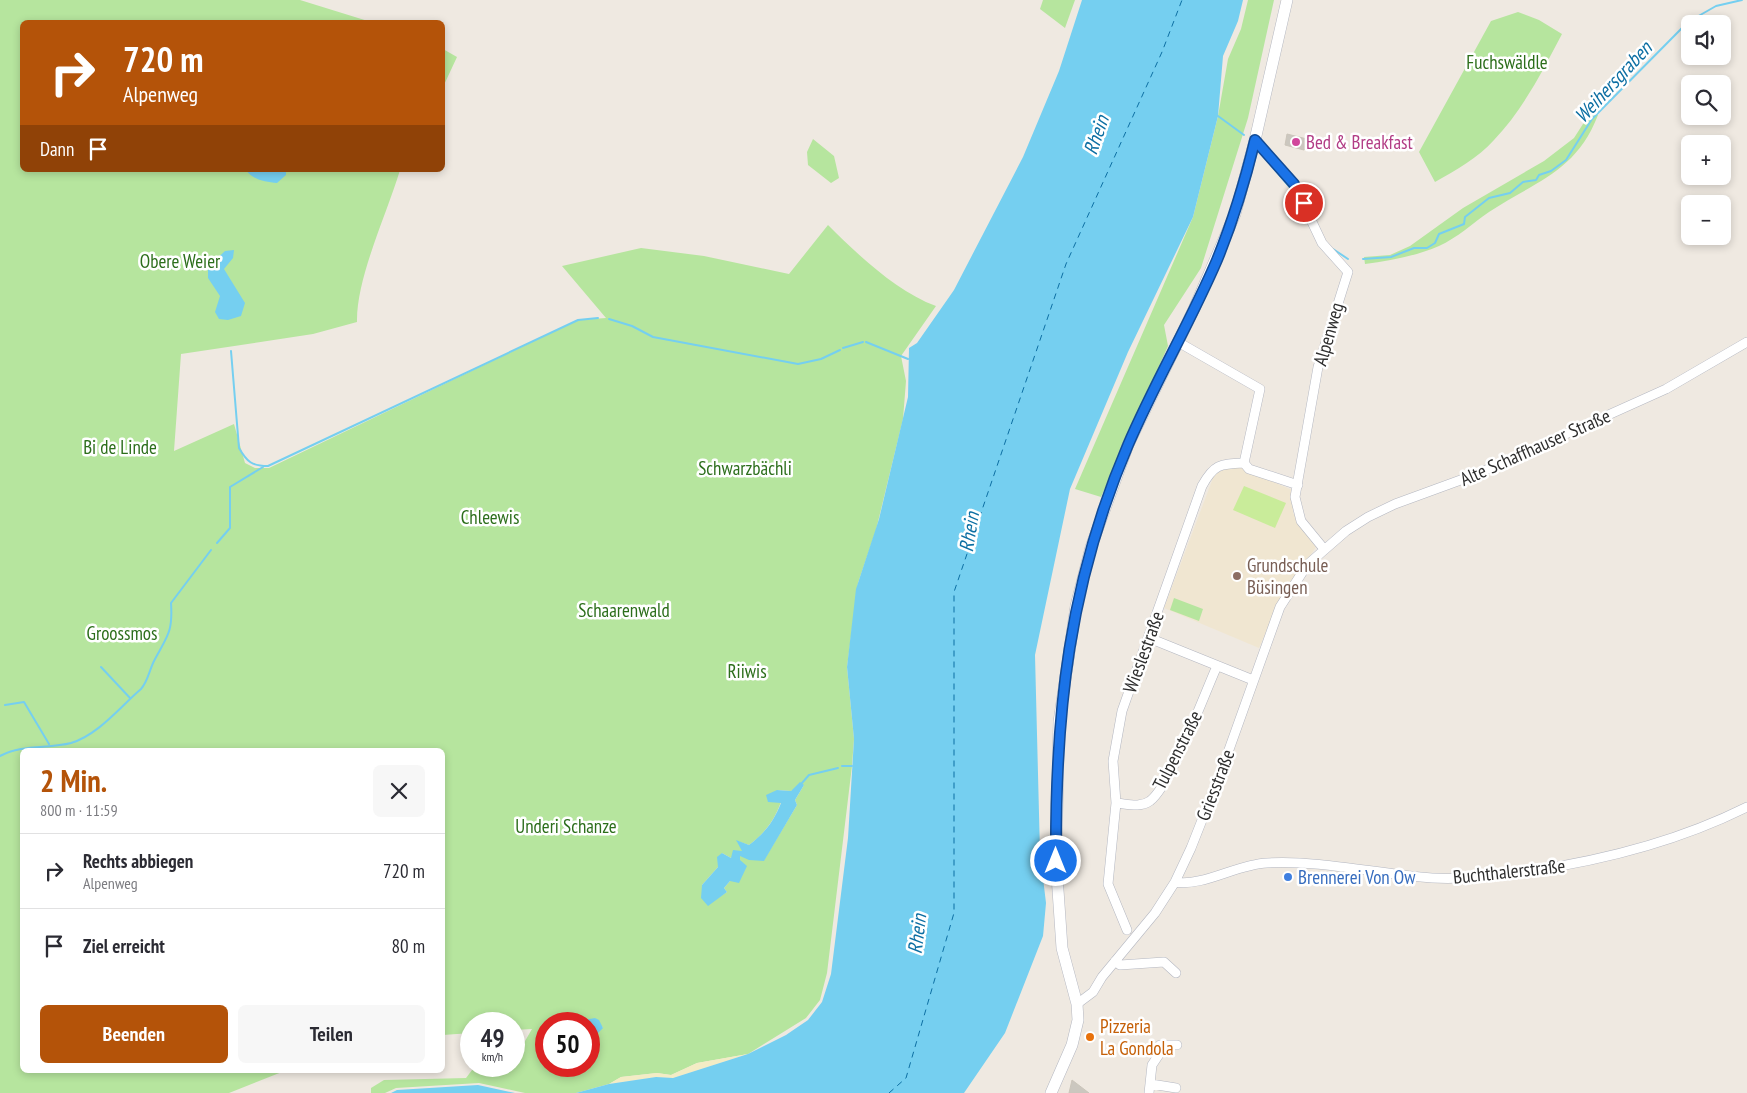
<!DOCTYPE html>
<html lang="de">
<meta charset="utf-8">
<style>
:root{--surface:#fff;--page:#f7f7f7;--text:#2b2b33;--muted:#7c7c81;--line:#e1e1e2;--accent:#b45309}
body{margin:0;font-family:"PT Sans Narrow",sans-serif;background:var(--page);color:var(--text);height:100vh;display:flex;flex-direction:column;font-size:19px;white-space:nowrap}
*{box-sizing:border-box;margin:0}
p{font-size:16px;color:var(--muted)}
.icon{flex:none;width:28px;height:28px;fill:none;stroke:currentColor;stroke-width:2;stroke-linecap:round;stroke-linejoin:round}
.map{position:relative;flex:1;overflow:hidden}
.side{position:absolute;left:20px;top:748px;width:425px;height:325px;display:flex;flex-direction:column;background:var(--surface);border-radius:8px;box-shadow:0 2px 8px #0003}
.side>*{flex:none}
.guide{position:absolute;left:20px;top:20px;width:425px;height:152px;border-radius:8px;box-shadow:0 2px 8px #0003;background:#b45309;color:#fff;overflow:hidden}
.buttons{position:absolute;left:1681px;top:15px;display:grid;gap:10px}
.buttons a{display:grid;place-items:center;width:50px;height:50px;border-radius:8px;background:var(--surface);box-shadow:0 2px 8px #0003;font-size:25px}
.speed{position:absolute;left:460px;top:1012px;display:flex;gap:10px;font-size:25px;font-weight:700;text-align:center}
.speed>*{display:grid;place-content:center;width:65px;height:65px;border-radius:50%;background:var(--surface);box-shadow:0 2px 8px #0003;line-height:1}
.speed small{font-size:12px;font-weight:400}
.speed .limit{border:8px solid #d22;background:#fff;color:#111}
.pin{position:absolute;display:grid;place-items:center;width:42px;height:42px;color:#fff;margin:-21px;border:2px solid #fff;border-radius:50%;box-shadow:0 1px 5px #0007}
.me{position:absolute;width:55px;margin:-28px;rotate:0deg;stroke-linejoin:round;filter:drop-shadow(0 0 4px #0008)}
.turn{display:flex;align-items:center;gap:18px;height:105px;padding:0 20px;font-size:22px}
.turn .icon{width:65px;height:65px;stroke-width:2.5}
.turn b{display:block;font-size:35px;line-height:42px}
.then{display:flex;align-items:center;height:48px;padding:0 20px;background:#0003;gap:10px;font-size:19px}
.round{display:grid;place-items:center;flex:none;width:52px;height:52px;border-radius:8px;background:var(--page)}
.head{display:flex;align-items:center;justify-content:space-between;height:85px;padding:0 20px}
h1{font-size:30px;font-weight:800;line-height:38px;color:var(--accent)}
.action{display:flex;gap:10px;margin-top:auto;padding:10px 20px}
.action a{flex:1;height:58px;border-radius:8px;background:var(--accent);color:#fff;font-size:20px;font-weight:800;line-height:58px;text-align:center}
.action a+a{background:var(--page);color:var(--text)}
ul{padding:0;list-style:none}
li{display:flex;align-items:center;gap:15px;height:75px;padding:0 20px;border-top:1px solid var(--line)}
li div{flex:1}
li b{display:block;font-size:19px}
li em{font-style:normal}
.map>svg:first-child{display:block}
.education{fill:#f0e6d1}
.green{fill:#b6e59e;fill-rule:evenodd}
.sand{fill:#f3ecc5}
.pitch{fill:#c9ec9a}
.water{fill:#75cff0}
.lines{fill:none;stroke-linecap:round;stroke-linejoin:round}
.stream{stroke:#75cff0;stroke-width:2}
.ferry{stroke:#0d6fa3;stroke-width:1;stroke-dasharray:6 5;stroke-linecap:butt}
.building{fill:#cbc7bf;stroke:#cbc5ba}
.street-casing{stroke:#b4b7c1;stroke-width:10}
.secondary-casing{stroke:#b4b7c1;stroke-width:12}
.street{stroke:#fff;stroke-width:9}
.secondary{stroke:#fff;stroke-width:11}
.route-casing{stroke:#114b97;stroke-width:12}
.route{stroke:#1a73e8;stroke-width:9}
.hotel-dot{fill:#d1479c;stroke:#fff;stroke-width:2}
.education-dot{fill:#8d6e63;stroke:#fff;stroke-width:2}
.shop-dot{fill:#3f7fe0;stroke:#fff;stroke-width:2}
.food-dot{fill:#e8710a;stroke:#fff;stroke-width:2}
.labels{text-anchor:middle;stroke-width:5;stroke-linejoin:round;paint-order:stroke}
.park-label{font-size:19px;fill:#2c6e1b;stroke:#fff}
.hotel-label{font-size:19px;fill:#b23c85;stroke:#fff;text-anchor:start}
.street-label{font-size:19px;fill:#2e2e2e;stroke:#fff}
.education-label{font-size:19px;fill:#785e54;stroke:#fff;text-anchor:start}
.shop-label{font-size:19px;fill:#366cbe;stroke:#fff;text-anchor:start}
.food-label{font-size:19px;fill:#c56008;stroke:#fff;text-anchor:start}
.water-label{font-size:20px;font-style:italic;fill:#0d6fa3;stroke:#fff}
</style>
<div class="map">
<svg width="1747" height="1093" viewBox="0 0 1747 1093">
<rect width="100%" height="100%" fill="#efe9e1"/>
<path class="education" d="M 1237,466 L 1292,490 L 1293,513 L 1316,547 L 1278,604 L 1259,648 L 1164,608 L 1216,470 Z"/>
<path class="green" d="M 0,0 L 300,0 L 371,22 L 22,22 L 22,170 L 400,170 C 387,214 356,278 357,322 L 313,334 L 181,354 L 174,451 L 234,424 L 245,463 L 255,468 L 269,468 L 578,320 L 606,318 L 562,266 L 641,248 L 704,256 L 789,274 L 828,225 C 857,254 897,292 936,306 L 901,356 L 906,381 L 903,419 L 876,530 L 858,583 L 847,667 L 854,739 L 852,766 L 827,973 L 820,1000 L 806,1018 L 748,1054 L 697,1063 L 671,1075 L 657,1073 L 621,1077 L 609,1084 L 576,1093 L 525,1093 L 479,1083 L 396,1088 L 385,1093 L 371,1093 L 371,1088 L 384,1080 L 466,1078 L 475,1066 L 514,1066 L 514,1060 L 532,1029 L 514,1030 L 514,1024 L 471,1024 L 471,1033 L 443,1035 L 442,750 L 22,750 L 22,1070 L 287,1070 L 229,1093 L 0,1093 ZM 804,785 L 795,800 L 797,805 L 764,860 L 740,855 L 730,881 L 724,888 L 727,892 L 716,899 L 702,885 L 718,867 L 722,853 L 731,858 L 743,851 L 737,841 L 749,845 C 765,833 774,821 781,802 L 777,790 L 791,791 ZM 579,1021 L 603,1027 L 594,1037 L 589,1037 L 589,1066 L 546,1066 L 546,1024 L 577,1024 Z
M 1043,0 L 1075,0 L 1065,28 L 1040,9 Z
M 1248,0 L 1274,0 L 1248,118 L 1201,268 L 1164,325 L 1168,346 L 1101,497 L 1075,489 L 1193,217 L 1218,116 L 1228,59 L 1241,29 Z
M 1518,12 L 1539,20 L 1562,34 C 1543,70 1523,110 1494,140 C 1478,158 1456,170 1435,182 L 1419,152 L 1491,21 Z
M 443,49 L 457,57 L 443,87 Z
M 1590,113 L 1598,115 C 1576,172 1536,181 1489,212 C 1473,223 1457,238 1439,246 C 1416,256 1389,261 1365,264 L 1364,257 L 1390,255 L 1410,246 L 1463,208 L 1544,161 L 1574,138 Z
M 813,139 L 834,156 L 839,178 L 831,183 L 808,165 L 807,152 Z
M 1174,598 L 1203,609 L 1199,621 L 1170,610 Z"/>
<path class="sand" d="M 748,1054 L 673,1078 L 656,1077 L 609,1084 L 621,1077 L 657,1073 L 671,1075 L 697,1063 Z"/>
<path class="pitch" d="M 1244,486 L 1286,503 L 1275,528 L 1233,510 Z"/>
<path class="water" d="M 1082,0 L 1243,0 L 1238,21 L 1223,56 L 1218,116 L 1193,217 L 1128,352 L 1070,489 L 1035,655 L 1040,853 L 1046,903 L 1043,936 L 1005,1033 L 964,1093 L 576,1093 L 609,1084 L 656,1077 L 673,1078 L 748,1054 L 786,1035 L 808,1020 L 822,1002 L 831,974 L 848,838 L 854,739 L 847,667 L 856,589 L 879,519 L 908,397 L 909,348 L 917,343 L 954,290 L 1023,157 L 1059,71 Z
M 246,170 L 286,170 L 286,175 L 277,183 C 265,182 253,180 246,170 Z
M 234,250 L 233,258 L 224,269 L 245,303 L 241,316 L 228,320 L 219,319 L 215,312 L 220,296 L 208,278 L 208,267 L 225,251 Z
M 800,782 L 804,785 L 795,800 L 797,805 L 764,861 L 749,860 L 740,856 L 740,860 L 747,866 L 739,883 L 730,881 L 724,888 L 727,892 L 708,906 L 701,898 L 702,885 L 718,867 L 717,857 L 722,853 L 731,858 L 733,850 L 742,851 L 736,840 L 749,845 C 765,833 774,821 781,803 L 768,802 L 766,795 L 777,790 L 791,791 Z
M 595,1018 L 599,1020 L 603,1028 L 594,1037 L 589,1037 L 589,1024 L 577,1024 L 579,1021 Z
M 478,1085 L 515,1093 L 391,1093 L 397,1090 Z"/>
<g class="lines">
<path class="stream" d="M 1688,22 L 1716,6 L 1742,0
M 1218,116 L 1244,135
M 1259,151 L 1293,191
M 1333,249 L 1348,259
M 1363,259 L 1391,257 L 1414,248 L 1427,248 L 1435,243 L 1439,234 L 1464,224 L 1465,217 L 1489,198 L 1510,193 L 1523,182 L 1536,180 L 1539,175 L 1551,171 L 1566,160 L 1592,119 L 1683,27
M 609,319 L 632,326 L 653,337 L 798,364 L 821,359 L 840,350
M 866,342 L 908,359
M 843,348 L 863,342
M 231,351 L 239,448 C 247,462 252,466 268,466 L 578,320 L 598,318
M 217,543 L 230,528 L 230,487 L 263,467
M 101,667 L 130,698
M 5,705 L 24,702 L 49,744
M 0,756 C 22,744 48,749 71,743 C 98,735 120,707 141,689 C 148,681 149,671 154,661 C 167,636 173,633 171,603 L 211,550
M 842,766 L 852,766
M 802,783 L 809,775 L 838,768"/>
<path class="ferry" d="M 889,1093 L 906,1078 L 954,913 L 954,592 L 1066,264 L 1162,52 L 1182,0"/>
</g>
<path class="building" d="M 1287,134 L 1307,139 L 1304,150 L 1285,145 Z
M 1072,1080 L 1089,1093 L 1069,1093 Z"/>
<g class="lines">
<defs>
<path id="street" d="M 1255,140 L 1294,184 L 1322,243 L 1348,272 L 1318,367 L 1295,497 L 1301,521 L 1324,549
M 1178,342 L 1260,389 L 1244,463
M 1149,638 L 1253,680
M 1116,803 C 1128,804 1140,808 1150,801 C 1171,785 1204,695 1217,666
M 1175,882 C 1203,887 1237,864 1267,863 C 1322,860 1377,874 1432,878 C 1466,880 1497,875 1530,871 C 1605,860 1679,841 1747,807
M 1127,930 L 1108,884 L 1116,803 L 1113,761 L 1122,711 L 1202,486 C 1214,464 1220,464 1244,463 L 1249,469 L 1298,485
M 1115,961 L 1120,965 L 1164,962 L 1176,973
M 1077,1004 L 1093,992 L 1102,977 L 1155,913 L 1175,882 L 1191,848 L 1221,772 L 1280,607 L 1307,565 L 1346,531 L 1368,517 L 1395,504 L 1477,474 L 1666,389 L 1747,342
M 1151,1084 L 1176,1088
M 1149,1093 L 1152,1065 L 1160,1053 L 1160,1045 L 1177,1045"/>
<path id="secondary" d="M 1051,1093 L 1072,1045 L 1078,1020 L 1077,1004 L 1062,948 L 1056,861 L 1059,722 L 1076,606 L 1091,547 L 1128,445 L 1194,309 L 1235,214 L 1255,140 L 1287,0"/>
</defs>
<use href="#street" class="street-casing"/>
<use href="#secondary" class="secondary-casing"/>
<use href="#street" class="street"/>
<use href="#secondary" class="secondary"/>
</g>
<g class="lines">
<defs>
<path id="route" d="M 1056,861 C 1055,712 1069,583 1128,445 C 1155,382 1190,323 1217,260 C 1233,221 1245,181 1255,140 L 1294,184 L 1304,203"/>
</defs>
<use href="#route" class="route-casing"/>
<use href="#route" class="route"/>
</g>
<circle class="hotel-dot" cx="1296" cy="142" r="5"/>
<circle class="education-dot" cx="1237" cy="576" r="5"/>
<circle class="shop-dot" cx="1288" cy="877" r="5"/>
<circle class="food-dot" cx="1090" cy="1037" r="5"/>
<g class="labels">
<g class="park-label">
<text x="1507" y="69">Fuchswäldle</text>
<text x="180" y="268">Obere Weier</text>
<text x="120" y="454">Bi de Linde</text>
<text x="745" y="475">Schwarzbächli</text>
<text x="490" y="524">Chleewis</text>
<text x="624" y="617">Schaarenwald</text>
<text x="122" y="640">Groossmos</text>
<text x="747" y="678">Riiwis</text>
<text x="566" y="833">Underi Schanze</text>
</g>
<g class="hotel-label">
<text x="1306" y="149">Bed &amp; Breakfast</text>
</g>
<g class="street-label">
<text transform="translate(1328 334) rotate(-74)" y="7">Alpenweg</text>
<text transform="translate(1535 447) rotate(-24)" y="7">Alte Schaffhauser Straße</text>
<text transform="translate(1143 652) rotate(-70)" y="7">Wieslestraße</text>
<text transform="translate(1177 750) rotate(-63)" y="7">Tulpenstraße</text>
<text transform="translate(1215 785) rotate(-69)" y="7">Griesstraße</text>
<text transform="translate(1509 871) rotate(-6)" y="7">Buchthalerstraße</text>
</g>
<g class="education-label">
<text x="1247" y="572">Grundschule<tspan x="1247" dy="22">Büsingen</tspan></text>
</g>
<g class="shop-label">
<text x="1298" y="884">Brennerei Von Ow</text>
</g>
<g class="food-label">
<text x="1100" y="1033">Pizzeria<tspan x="1100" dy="22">La Gondola</tspan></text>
</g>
<g class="water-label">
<text transform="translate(1613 82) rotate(-47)" y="7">Weihersgraben</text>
<text transform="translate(1096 135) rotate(-71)" y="7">Rhein</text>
<text transform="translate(969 532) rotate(-81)" y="7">Rhein</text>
<text transform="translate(917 934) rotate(-83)" y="7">Rhein</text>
</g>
</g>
</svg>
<div class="buttons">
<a><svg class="icon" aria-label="sound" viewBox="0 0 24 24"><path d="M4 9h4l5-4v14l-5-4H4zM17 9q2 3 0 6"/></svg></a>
<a><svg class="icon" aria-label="search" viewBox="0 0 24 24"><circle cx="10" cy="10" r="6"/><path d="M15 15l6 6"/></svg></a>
<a>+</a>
<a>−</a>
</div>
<div class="speed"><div>49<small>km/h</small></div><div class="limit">50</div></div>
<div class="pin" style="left:1304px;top:203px;background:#d93025"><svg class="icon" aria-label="arrive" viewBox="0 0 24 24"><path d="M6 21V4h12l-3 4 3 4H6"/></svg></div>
<svg class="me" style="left:1056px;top:861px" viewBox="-20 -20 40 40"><circle r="17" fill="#1a73e8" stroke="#fff" stroke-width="3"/><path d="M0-11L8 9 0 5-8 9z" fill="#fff"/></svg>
<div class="guide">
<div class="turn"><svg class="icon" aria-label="right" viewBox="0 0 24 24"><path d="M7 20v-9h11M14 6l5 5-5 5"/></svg><div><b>720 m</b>Alpenweg</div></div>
<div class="then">Dann<svg class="icon" aria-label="arrive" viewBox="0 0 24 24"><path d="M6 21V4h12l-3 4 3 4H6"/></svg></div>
</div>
<section class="side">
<div class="head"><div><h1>2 Min.</h1><p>800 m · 11:59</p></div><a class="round"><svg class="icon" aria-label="close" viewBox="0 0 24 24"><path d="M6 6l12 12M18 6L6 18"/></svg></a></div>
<ul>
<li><svg class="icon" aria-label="right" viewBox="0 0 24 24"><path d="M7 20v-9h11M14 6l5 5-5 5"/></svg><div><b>Rechts abbiegen</b><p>Alpenweg</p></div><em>720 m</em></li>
<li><svg class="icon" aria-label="arrive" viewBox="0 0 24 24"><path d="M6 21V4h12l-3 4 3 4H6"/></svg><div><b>Ziel erreicht</b></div><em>80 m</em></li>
</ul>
<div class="action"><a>Beenden</a><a>Teilen</a></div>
</section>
</div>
